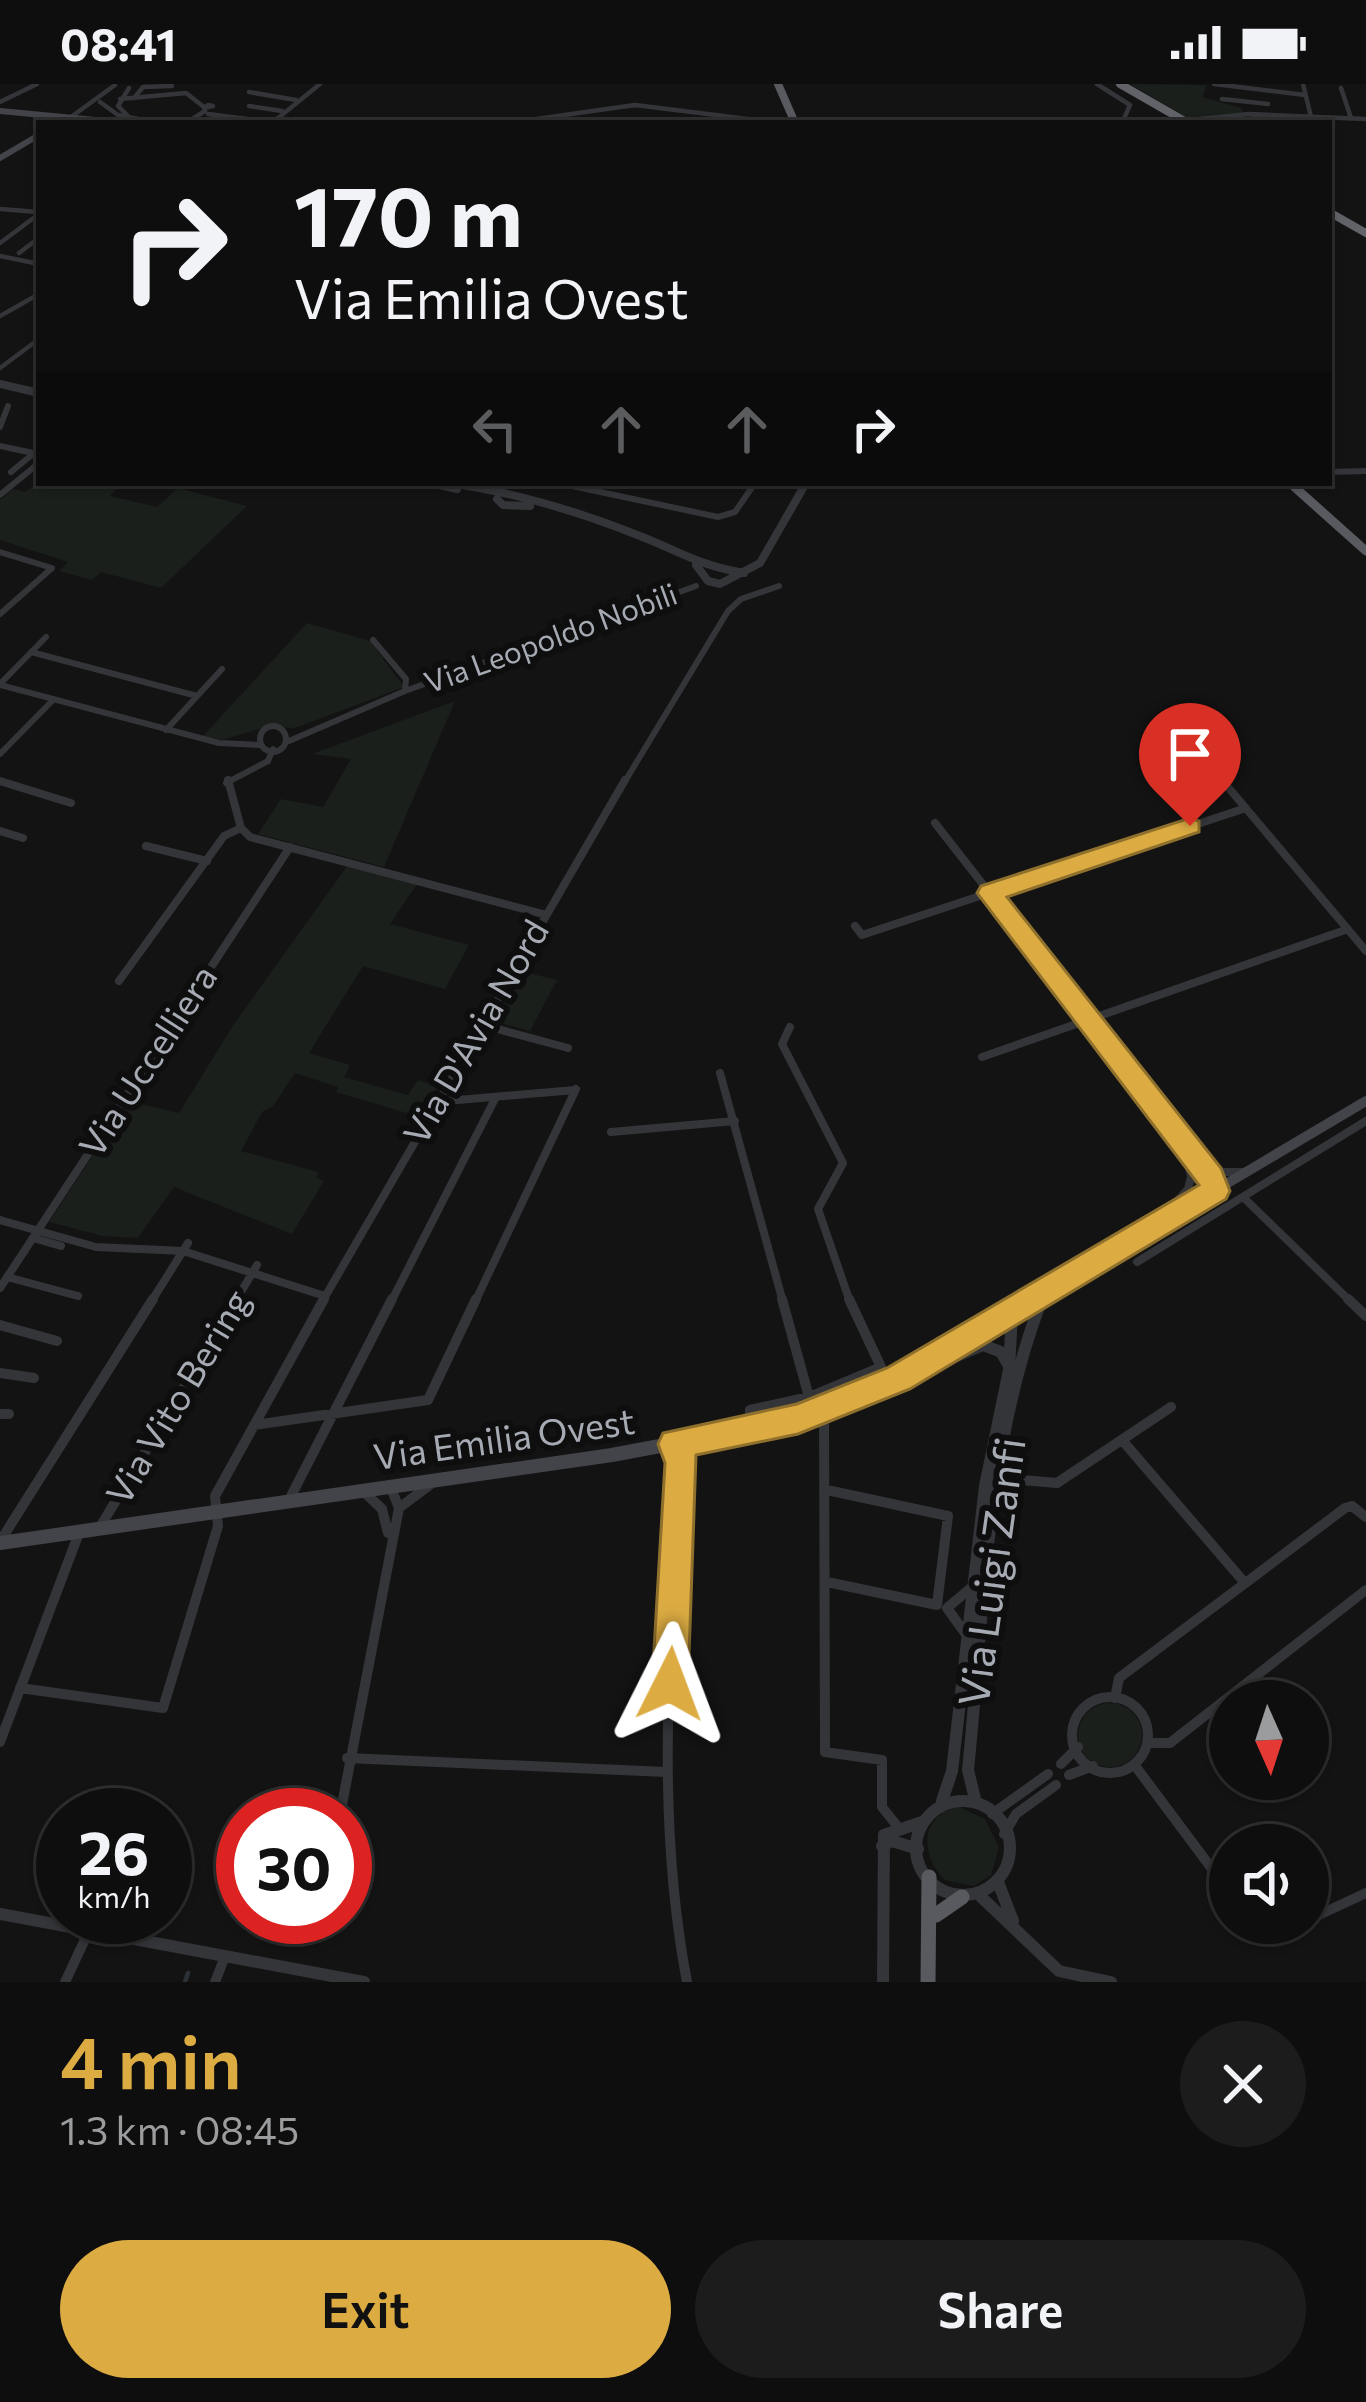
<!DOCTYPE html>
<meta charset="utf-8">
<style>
:root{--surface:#0e0e0f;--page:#1c1c1d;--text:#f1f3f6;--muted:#9b9c9e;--line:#2e2e2f;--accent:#dcac43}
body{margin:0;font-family:Commissioner,sans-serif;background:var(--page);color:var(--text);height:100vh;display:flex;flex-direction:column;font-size:45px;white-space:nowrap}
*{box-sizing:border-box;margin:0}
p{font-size:39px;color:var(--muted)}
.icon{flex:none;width:66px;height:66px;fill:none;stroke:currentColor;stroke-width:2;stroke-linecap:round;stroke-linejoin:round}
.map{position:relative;height:1898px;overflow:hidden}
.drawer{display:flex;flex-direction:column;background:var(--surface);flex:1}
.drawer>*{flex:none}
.hud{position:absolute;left:36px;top:36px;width:1296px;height:366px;border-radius:0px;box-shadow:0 3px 9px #0004,0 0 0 3px var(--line);background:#0e0e0f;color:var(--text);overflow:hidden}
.needle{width:78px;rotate:177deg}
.controls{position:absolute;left:1209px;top:1596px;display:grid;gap:24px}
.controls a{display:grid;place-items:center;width:120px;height:120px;border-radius:50%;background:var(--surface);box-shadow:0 3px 9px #0004,0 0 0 3px var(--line);font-size:60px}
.speed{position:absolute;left:36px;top:1704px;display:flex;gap:24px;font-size:60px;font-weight:700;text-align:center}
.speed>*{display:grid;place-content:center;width:156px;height:156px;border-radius:50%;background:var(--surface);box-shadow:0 3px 9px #0004,0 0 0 3px var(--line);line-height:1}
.speed small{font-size:30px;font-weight:400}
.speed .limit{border:18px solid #d22;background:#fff;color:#111}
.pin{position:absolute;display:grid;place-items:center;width:102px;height:102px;color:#fff;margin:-123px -51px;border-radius:50% 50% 50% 0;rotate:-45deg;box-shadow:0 0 12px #0007}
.pin .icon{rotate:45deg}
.me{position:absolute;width:132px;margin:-66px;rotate:3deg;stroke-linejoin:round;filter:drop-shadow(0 0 9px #0008)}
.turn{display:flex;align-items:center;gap:42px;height:252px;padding:0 60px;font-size:54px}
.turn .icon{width:156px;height:156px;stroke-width:2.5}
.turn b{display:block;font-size:84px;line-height:102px}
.lanes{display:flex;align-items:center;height:114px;padding:0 60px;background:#0003;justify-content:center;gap:60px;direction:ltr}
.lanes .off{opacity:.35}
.round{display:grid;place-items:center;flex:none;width:126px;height:126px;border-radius:63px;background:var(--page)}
.summary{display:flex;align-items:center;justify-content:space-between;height:204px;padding:0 60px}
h1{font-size:72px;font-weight:600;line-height:90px;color:var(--accent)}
.button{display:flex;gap:24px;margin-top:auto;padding:24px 60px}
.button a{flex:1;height:138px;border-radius:72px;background:var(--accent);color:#111;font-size:48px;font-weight:600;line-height:138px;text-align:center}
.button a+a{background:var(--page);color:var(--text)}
.status{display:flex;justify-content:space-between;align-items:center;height:84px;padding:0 60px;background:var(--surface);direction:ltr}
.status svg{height:33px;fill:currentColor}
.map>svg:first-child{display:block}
.green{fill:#1a1f1b}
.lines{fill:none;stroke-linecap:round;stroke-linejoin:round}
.stream{stroke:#2b3137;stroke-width:4.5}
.minor-far3{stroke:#343539;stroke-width:4.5}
.minor-far2{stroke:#343539;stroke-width:6}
.minor-far1{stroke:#343539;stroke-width:8}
.minor{stroke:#343539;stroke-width:10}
.tertiary-far3{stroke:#343539;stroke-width:4.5}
.tertiary-far2{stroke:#343539;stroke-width:8}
.tertiary-far1{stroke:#343539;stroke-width:9}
.tertiary{stroke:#343539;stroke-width:12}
.secondary-far2{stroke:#434449;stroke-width:6}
.secondary-far1{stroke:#434449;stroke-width:10}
.secondary{stroke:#434449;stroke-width:14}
.trunk-far2{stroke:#595a60;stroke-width:8}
.trunk-far1{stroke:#595a60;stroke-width:9}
.trunk{stroke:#595a60;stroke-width:15}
.motorway{stroke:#616369;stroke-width:8}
.tertiary-bridge{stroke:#343539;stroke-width:4.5}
.route{fill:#dcac43;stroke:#8f702c;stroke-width:3}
.labels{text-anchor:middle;stroke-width:12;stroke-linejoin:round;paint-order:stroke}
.far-street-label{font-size:30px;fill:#a6aab3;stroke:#0e0e0f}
.street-label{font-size:36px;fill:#a6aab3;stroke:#0e0e0f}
.near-street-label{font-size:42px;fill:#a6aab3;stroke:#0e0e0f}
</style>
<div class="status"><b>08:41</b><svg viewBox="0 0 49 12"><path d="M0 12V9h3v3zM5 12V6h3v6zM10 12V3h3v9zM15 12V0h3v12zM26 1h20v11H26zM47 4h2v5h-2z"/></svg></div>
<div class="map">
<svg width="1366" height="1898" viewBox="0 0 1366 1898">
<rect width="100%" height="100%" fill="#131314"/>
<path class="green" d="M 1130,0 L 1207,1 L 1202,13 L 1242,24 L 1242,30 L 1191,36 Z
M 39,397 L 123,399 L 110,412 L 157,423 L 178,404 L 247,422 L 161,504 L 101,488 L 92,496 L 59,487 L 68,478 L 0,456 L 0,416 L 13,405 L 25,408 Z
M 307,539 L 370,557 L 404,603 L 295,644 L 266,643 L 222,656 L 203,652 Z
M 455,617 L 384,783 L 258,750 L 281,715 L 323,723 L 351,675 L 312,670 Z
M 348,781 L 417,800 L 390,840 L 469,861 L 445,905 L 363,882 L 309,969 L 350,981 L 344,993 L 408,1011 L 418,996 L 438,1002 L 420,1033 L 336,1008 L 338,1003 L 295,989 L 273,1022 L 262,1028 L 241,1067 L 319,1088 L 316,1094 L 324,1097 L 292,1150 L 174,1103 L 138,1154 L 103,1152 L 49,1138 L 129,1017 L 179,1029 L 234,940 Z
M 521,887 L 557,896 L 530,947 L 493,937 Z
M1078 1651a32 32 0 1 1 64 0a32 32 0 1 1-64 0Z
M 959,1723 L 985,1735 L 999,1763 L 991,1791 L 974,1802 L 945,1796 C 920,1772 919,1731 959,1723 Z"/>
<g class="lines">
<path class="stream" d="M 185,1898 L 188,1889"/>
<path class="minor-far3" d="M 1097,0 L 1130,21 L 1122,39
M 1214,0 L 1305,11
M 1303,0 L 1311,33
M 1341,4 L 1351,34
M 249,8 L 296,16
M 134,14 L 143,3 L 172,2
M 120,15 L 186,9 L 204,23
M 1222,15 L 1268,20
M 0,18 L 37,0
M 100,18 L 118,31 L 159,39
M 208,21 L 213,22 L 204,24 Z
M 249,22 L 282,27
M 208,30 L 265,37
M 128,32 L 118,22 L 129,4
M 71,33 L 115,1
M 186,39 L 205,27
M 1241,39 L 1262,31
M 0,125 L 38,128
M 0,159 L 39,130
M 19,169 L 39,154
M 0,172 L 39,180
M 0,284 L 39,255"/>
<path class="minor-far2" d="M 0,343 L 8,322
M 0,362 L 33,369
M 11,388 L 39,365
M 1329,388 L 1366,387
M 558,399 L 718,433 L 735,428 L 755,399
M 739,399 L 753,402
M 0,411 L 39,379
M 0,468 L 52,484 L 0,530
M 31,568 L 197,612
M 0,600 L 46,553
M 0,601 L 219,659 L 259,661
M 405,607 L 696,502
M260 655a13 13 0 1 1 26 0a13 13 0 1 1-26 0Z
M 166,646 L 222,585
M 289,657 L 405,607 L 406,595 L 373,556
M 0,670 L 53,616
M 1211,683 L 1224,699
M 0,697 L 5,699
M 226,699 L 268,677 L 273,665
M 624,699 L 728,527 L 741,515 L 779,502"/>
<path class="minor-far1" d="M 228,696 L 241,744
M 1222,696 L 1366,867
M 0,697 L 71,719
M 935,739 L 1199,1077 L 1222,1088 L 1243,1088
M 0,747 L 23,754
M 146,762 L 207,777
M 855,842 L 862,851 L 1246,724
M 119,897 L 224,752 L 241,744 L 250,753 L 543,830
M 479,940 L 568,964
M 790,943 L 782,960 L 843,1079 L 818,1125 L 850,1218
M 982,973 L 1348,845
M 720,989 L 783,1218
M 435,1018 L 575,1006
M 611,1048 L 735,1037
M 1183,1062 L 1191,1092 L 1212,1106
M 1244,1114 L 1351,1218
M 1162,1134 L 1188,1105 L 1191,1093
M 0,1136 L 96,1163 L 183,1167 L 325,1212
M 33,1154 L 61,1162
M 1137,1178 L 1366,1037
M 7,1193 L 78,1212
M 0,1204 L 290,763
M 151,1218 L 188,1159
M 235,1218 L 257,1181
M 322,1218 L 625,696
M 391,1218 L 496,1013
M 475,1218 L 576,1005"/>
<path class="minor" d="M 782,1215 L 809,1313
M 1348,1215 L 1366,1232
M 0,1241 L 57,1257
M 0,1289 L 34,1294
M 824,1327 L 825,1668 L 882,1676 L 882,1723 L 898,1743
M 0,1330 L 9,1330
M 750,1340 L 750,1326 L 809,1313 L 881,1283 L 849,1215
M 254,1341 L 428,1316 L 476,1215
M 1122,1356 L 1244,1498
M 675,1360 L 682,1379 C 671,1554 654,1725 687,1898
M 1004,1376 L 1021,1395
M 827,1406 L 948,1432 L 937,1521 L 827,1498
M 997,1406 L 1022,1396 L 1057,1399 L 1171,1323
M 363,1407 L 382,1425 L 388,1449
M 289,1416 L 392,1215
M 399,1424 L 431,1400
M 100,1443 L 237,1215
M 1,1456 L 153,1215
M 965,1549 L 947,1524 L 972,1503
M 20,1604 L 163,1624 L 218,1442 L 215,1412 L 324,1215
M1072 1651a38 38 0 1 1 76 0a38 38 0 1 1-76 0Z
M 1115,1614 L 1119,1594 L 1345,1424 L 1352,1422 L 1366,1433
M 0,1658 L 79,1449
M 1148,1659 L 1170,1659 L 1366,1506
M 347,1674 L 666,1688
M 1061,1680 L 1078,1663
M 1136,1683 L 1230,1809
M 1069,1691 L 1093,1682
M 992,1730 L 1048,1690
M 340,1731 L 399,1424 L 391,1404
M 1004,1750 L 1016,1730 L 1056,1701
M 1308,1836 L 1366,1809
M 1268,1839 L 1302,1839
M 65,1898 L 88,1849
M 215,1898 L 224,1875"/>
<path class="tertiary-far3" d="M 1191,36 L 1249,30 L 1366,35
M 272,39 L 320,0
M 508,39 L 635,21 L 781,39
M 0,232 L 39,210
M 0,300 L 13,303"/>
<path class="tertiary-far2" d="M 0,300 L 39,309
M 431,399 L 457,405
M 451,399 C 516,409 578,427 640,452 C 681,468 698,481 744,489
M 497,415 L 503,421 L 530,422
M 696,481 L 708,497 L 720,500 L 760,479 L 806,399"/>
<path class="tertiary-far1" d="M 1041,1218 L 1044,1210"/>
<path class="tertiary" d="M 904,1294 L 983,1261 L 1001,1268 L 1008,1280
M 942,1717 L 952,1687 L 985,1402 L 1009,1286 L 1012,1229
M916 1764a47 47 0 1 1 94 0a47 47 0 1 1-94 0Z
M 976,1719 L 968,1686 C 984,1531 985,1361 1042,1215
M 882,1762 L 892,1757 L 918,1765
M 998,1798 L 1013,1837
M 979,1811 L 1059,1887 L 1111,1898
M 0,1830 L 364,1898
M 883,1898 L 884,1751 L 922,1738"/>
<path class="secondary-far2" d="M 0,27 L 127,39
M 0,74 L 39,51"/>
<path class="secondary-far1" d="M 1027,1218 L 1366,1017"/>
<path class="secondary" d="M 0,1459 L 612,1371 L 729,1349 L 898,1294 L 1032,1215"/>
<path class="trunk-far2" d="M 778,0 L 795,39"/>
<path class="trunk-far1" d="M 1290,399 L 1366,467"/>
<path class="trunk" d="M 936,1831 L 962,1813
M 928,1898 L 929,1793"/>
<path class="motorway" d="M 1120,0 L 1188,39
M 1329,128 L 1366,149"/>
<path class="tertiary-bridge" d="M 1174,39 L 1191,36"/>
</g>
<path class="route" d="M 1190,734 L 1199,737 L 1199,748 L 1007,813 L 1221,1084 L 1230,1107 L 1226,1115 L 910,1305 L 798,1350 L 696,1371 L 688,1600 L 683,1613 L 670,1618 L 657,1613 L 652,1600 L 665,1379 L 658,1360 L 663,1349 L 797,1320 L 887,1284 L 1199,1101 L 977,809 L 981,802 Z"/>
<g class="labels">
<g class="far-street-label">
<text transform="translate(551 555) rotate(-20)" y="10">Via Leopoldo Nobili</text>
</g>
<g class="street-label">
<text transform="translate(476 948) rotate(-60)" y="13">Via D'Avia Nord</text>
<text transform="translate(148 977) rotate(-57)" y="13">Via Uccelliera</text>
<text transform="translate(178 1313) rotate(-59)" y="13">Via Vito Bering</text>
<text transform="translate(504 1355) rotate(-8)" y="13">Via Emilia Ovest</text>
</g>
<g class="near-street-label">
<text transform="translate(992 1488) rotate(-82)" y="15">Via Luigi Zanfi</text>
</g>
</g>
</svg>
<div class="controls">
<a><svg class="needle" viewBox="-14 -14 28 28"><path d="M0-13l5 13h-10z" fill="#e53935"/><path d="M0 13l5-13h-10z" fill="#9b9c9e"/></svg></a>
<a><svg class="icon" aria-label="sound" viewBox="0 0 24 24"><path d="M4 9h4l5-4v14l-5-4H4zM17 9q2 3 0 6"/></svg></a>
</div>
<div class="speed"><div>26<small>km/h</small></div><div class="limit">30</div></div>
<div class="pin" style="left:1190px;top:742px;background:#d93025"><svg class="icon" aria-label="arrive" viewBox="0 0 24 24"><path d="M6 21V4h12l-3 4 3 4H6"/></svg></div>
<svg class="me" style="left:670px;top:1600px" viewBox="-20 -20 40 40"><path d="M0-17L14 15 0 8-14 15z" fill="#dcac43" stroke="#fff" stroke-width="4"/></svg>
<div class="hud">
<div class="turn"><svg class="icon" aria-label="right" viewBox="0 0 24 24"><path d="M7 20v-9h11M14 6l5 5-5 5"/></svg><div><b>170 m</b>Via Emilia Ovest</div></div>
<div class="lanes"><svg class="icon off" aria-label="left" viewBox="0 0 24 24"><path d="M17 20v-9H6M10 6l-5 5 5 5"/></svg><svg class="icon off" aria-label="ahead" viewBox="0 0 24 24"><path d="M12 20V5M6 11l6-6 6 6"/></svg><svg class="icon off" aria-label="ahead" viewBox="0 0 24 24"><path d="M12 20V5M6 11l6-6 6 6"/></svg><svg class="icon" aria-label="right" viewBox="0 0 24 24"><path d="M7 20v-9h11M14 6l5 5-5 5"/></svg></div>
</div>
</div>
<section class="drawer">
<div class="summary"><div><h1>4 min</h1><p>1.3 km · 08:45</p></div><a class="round"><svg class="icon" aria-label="close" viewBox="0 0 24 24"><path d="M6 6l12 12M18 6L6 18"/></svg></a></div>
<div class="button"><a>Exit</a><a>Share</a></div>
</section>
